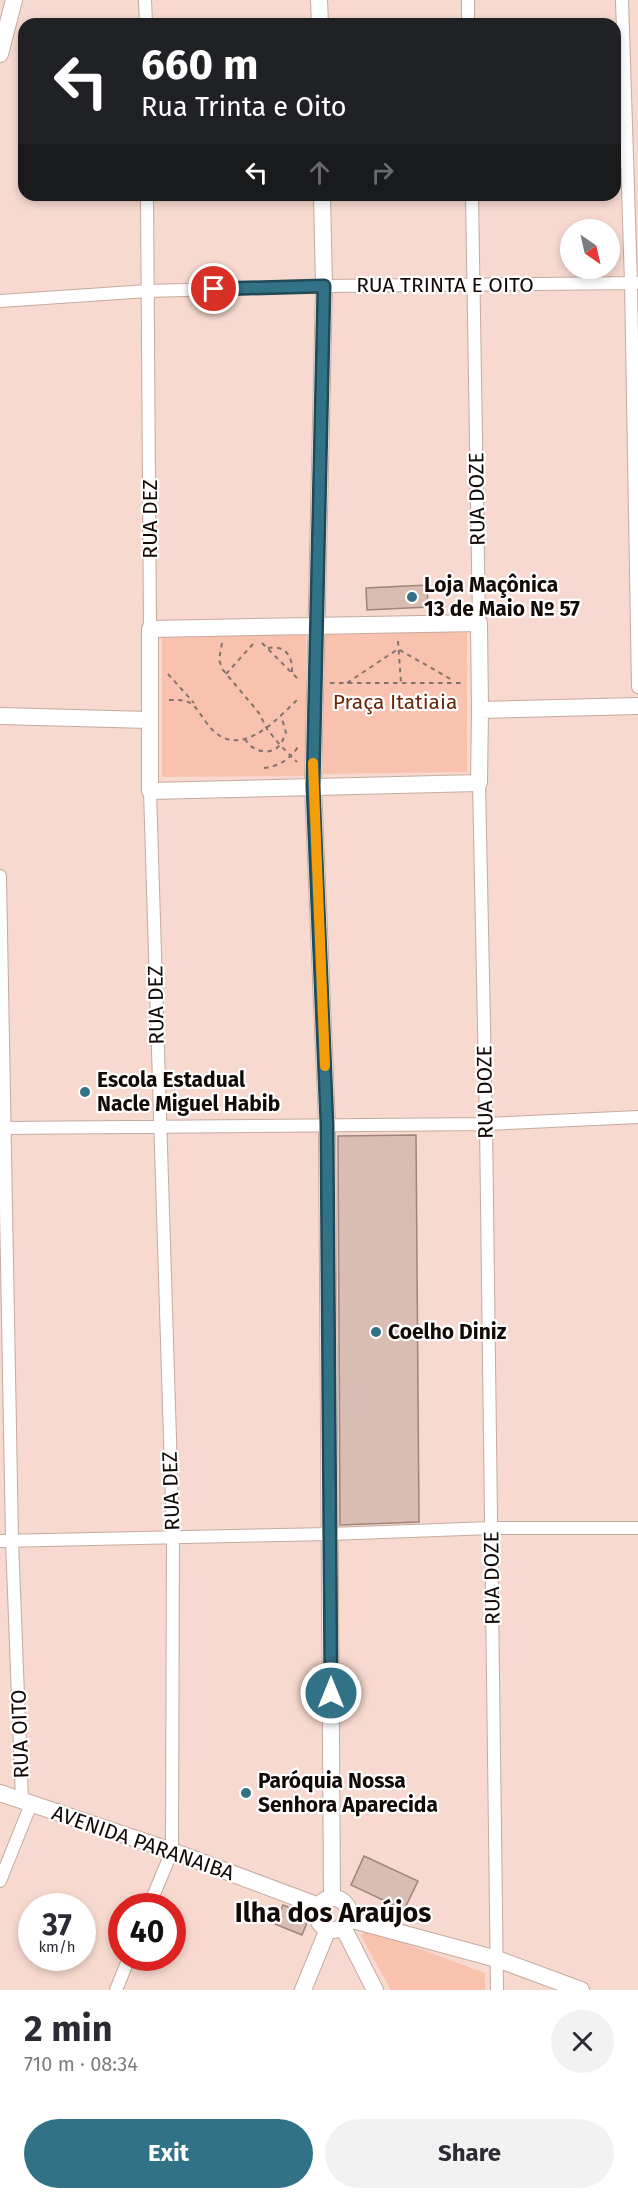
<!DOCTYPE html>
<meta charset="utf-8">
<style>
:root{--surface:#fff;--page:#f2f2f3;--text:#2b2b33;--muted:#7c7c81;--accent:#327286}
body{margin:0;font-family:"Fira Sans",sans-serif;background:var(--page);color:var(--text);height:100vh;display:flex;flex-direction:column;font-size:22px;white-space:nowrap}
*{box-sizing:border-box;margin:0}
p{font-size:20px;color:var(--muted)}
.icon{flex:none;width:33px;height:33px;fill:none;stroke:currentColor;stroke-width:2;stroke-linecap:round;stroke-linejoin:round}
.map{position:relative;height:1990px;overflow:hidden}
.drawer{display:flex;flex-direction:column;background:var(--surface);flex:1}
.drawer>*{flex:none}
.banner{position:absolute;left:18px;top:18px;width:603px;height:183px;border-radius:18px;box-shadow:0 3px 9px #0003;background:#202124;color:#fff;overflow:hidden}
.needle{width:39px;rotate:146deg}
.buttons{position:absolute;left:560px;top:219px;display:grid;gap:12px}
.buttons a{display:grid;place-items:center;width:60px;height:60px;border-radius:50%;background:var(--surface);box-shadow:0 3px 9px #0003;font-size:30px}
.speed{position:absolute;left:18px;top:1893px;display:flex;gap:12px;font-size:30px;font-weight:700;text-align:center}
.speed>*{display:grid;place-content:center;width:78px;height:78px;border-radius:50%;background:var(--surface);box-shadow:0 3px 9px #0003;line-height:1}
.speed small{font-size:15px;font-weight:400}
.speed .limit{border:9px solid #d22;background:#fff;color:#111}
.pin{position:absolute;display:grid;place-items:center;width:51px;height:51px;color:#fff;margin:-26px;border:3px solid #fff;border-radius:50%;box-shadow:0 2px 6px #0007}
.me{position:absolute;width:66px;margin:-33px;rotate:0deg;stroke-linejoin:round;filter:drop-shadow(0 0 4px #0008)}
.turn{display:flex;align-items:center;gap:21px;height:126px;padding:0 24px;font-size:27px}
.turn .icon{width:78px;height:78px;stroke-width:2.5}
.turn b{display:block;font-size:42px;line-height:51px}
.lanes{display:flex;align-items:center;height:57px;padding:0 24px;background:#0003;justify-content:center;gap:30px;direction:ltr}
.lanes .off{opacity:.35}
.round{display:grid;place-items:center;flex:none;width:63px;height:63px;border-radius:32px;background:var(--page)}
.overview{display:flex;align-items:center;justify-content:space-between;height:102px;padding:0 24px}
h1{font-size:36px;font-weight:700;line-height:45px}
.action{display:flex;gap:12px;margin-top:auto;padding:12px 24px}
.action a{flex:1;height:69px;border-radius:36px;background:var(--accent);color:#fff;font-size:24px;font-weight:700;line-height:69px;text-align:center}
.action a+a{background:var(--page);color:var(--text)}
.map>svg:first-child{display:block}
.green{fill:#f8c2af}
.building{fill:#d9bcb2;stroke:#9f847a;stroke-width:1.5}
.lines{fill:none;stroke-linecap:round;stroke-linejoin:round}
.street-casing{stroke:#c6aa9f;stroke-width:14}
.secondary-casing{stroke:#c6aa9f;stroke-width:18}
.path{stroke:#85726b;stroke-width:2;stroke-dasharray:4.5 4.5;stroke-linecap:butt}
.street{stroke:#fff;stroke-width:12}
.secondary{stroke:#fff;stroke-width:16}
.route-casing{stroke:#204a57;stroke-width:15}
.route{stroke:#327286;stroke-width:10}
.slow{stroke:#f59e0b;stroke-width:10}
.poi-dot{fill:#327286;stroke:#fff;stroke-width:2}
.labels{text-anchor:middle;stroke-width:4.5;stroke-linejoin:round;paint-order:stroke}
.street-label{font-size:21px;fill:#130a07;stroke:#fff}
.poi-label{font-size:21px;font-weight:bold;fill:#130a07;stroke:#fff;text-anchor:start}
.park-label{font-size:21px;fill:#6b270a;stroke:#fff}
.district-label{font-size:27px;font-weight:bold;fill:#130a07;stroke:#fff}
</style>
<div class="map">
<svg width="638" height="1990" viewBox="0 0 638 1990">
<rect width="100%" height="100%" fill="#f7d9cf"/>
<path class="green" d="M 467,630 L 467,772 L 323,774 L 322,631 Z
M 306,634 L 306,776 L 162,777 L 162,635 Z
M 366,1929 L 485,1973 L 485,1990 L 391,1990 L 361,1936 Z"/>
<path class="building" d="M 427,585 L 428,607 L 367,610 L 366,588 Z
M 416,1135 L 419,1522 L 340,1525 L 338,1136 Z
M 364,1856 L 418,1881 L 404,1910 L 351,1885 Z
M 283,1905 L 310,1915 L 302,1935 L 275,1924 Z"/>
<g class="lines">
<defs>
<path id="street" d="M 145,0 L 146,24
M 468,0 L 468,24
M 622,0 L 631,283 L 638,687
M 147,195 L 150,629
M 472,195 L 479,623
M 0,301 L 148,291 L 324,286 L 637,283
M 479,783 L 486,1124 L 497,1990
M 0,876 L 12,1540 L 22,1800
M 0,1128 L 486,1124 L 638,1117
M 0,1541 L 330,1534 L 492,1528 L 638,1528
M 0,1881 L 31,1804
M 149,1906 L 172,1851 L 173,1536 L 150,791
M 116,1990 L 129,1958"/>
<path id="secondary" d="M 319,0 L 320,24
M 0,54 L 14,0
M 322,195 L 324,286 L 313,786 L 327,1124 L 332,1897
M 479,623 L 480,710 L 479,783 L 150,791 L 150,629 Z
M 480,710 L 638,706
M 0,716 L 149,720
M 0,1793 L 172,1851 L 319,1906
M317 1914a16 16 0 1 1 32 0a16 16 0 1 1-32 0Z
M 349,1919 L 497,1959 L 581,1990
M 343,1927 L 375,1990
M 303,1990 L 328,1929"/>
</defs>
<use href="#street" class="street-casing"/>
<use href="#secondary" class="secondary-casing"/>
<path class="path" d="M 398,641 L 401,683
M 222,643 L 219,660 L 223,670 L 259,713 L 267,729 L 280,745 L 297,762
M 262,643 L 300,681
M 268,648 C 285,645 293,656 292,672
M 168,674 L 194,703
M 226,674 L 253,644
M 330,683 L 465,683
M 347,683 L 398,649 L 454,681
M 169,700 C 193,699 193,704 206,722 C 236,765 274,722 298,699
M 245,739 C 251,750 268,757 279,746 C 282,743 284,737 286,733 L 281,715
M 264,768 C 279,766 289,760 298,747"/>
<use href="#street" class="street"/>
<use href="#secondary" class="secondary"/>
</g>
<g class="lines">
<defs>
<path id="route" d="M 214,289 L 324,286 L 313,786 L 327,1124 L 331,1693"/>
</defs>
<use href="#route" class="route-casing"/>
<use href="#route" class="route"/>
<path class="slow" d="M 313,763 L 325,1066"/>
</g>
<g class="poi-dot">
<circle cx="412" cy="597" r="6"/>
<circle cx="85" cy="1092" r="6"/>
<circle cx="376" cy="1332" r="6"/>
<circle cx="246" cy="1793" r="6"/>
</g>
<g class="labels">
<g class="street-label">
<text x="445" y="292">RUA TRINTA E OITO</text>
<text transform="translate(477 499) rotate(-91)" y="7">RUA DOZE</text>
<text transform="translate(150 519) rotate(-90)" y="7">RUA DEZ</text>
<text transform="translate(156 1005) rotate(-91)" y="7">RUA DEZ</text>
<text transform="translate(485 1092) rotate(-91)" y="7">RUA DOZE</text>
<text transform="translate(171 1491) rotate(-92)" y="7">RUA DEZ</text>
<text transform="translate(492 1578) rotate(-91)" y="7">RUA DOZE</text>
<text transform="translate(20 1734) rotate(-92)" y="7">RUA OITO</text>
<text transform="translate(143 1843) rotate(19)" y="7">AVENIDA PARANAIBA</text>
</g>
<g class="poi-label">
<text x="424" y="592">Loja Maçônica<tspan x="424" dy="24">13 de Maio Nº 57</tspan></text>
<text x="97" y="1087">Escola Estadual<tspan x="97" dy="24">Nacle Miguel Habib</tspan></text>
<text x="388" y="1339">Coelho Diniz</text>
<text x="258" y="1788">Paróquia Nossa<tspan x="258" dy="24">Senhora Aparecida</tspan></text>
</g>
<g class="park-label">
<text x="395" y="709">Praça Itatiaia</text>
</g>
<g class="district-label">
<text x="333" y="1922">Ilha dos Araújos</text>
</g>
</g>
</svg>
<div class="buttons">
<a><svg class="needle" viewBox="-14 -14 28 28"><path d="M0-13l5 13h-10z" fill="#e53935"/><path d="M0 13l5-13h-10z" fill="#7c7c81"/></svg></a>
</div>
<div class="speed"><div>37<small>km/h</small></div><div class="limit">40</div></div>
<div class="pin" style="left:214px;top:289px;background:#d93025"><svg class="icon" aria-label="arrive" viewBox="0 0 24 24"><path d="M6 21V4h12l-3 4 3 4H6"/></svg></div>
<svg class="me" style="left:331px;top:1693px" viewBox="-20 -20 40 40"><circle r="17" fill="#327286" stroke="#fff" stroke-width="3"/><path d="M0-11L8 9 0 5-8 9z" fill="#fff"/></svg>
<div class="banner">
<div class="turn"><svg class="icon" aria-label="left" viewBox="0 0 24 24"><path d="M17 20v-9H6M10 6l-5 5 5 5"/></svg><div><b>660 m</b>Rua Trinta e Oito</div></div>
<div class="lanes"><svg class="icon" aria-label="left" viewBox="0 0 24 24"><path d="M17 20v-9H6M10 6l-5 5 5 5"/></svg><svg class="icon off" aria-label="ahead" viewBox="0 0 24 24"><path d="M12 20V5M6 11l6-6 6 6"/></svg><svg class="icon off" aria-label="right" viewBox="0 0 24 24"><path d="M7 20v-9h11M14 6l5 5-5 5"/></svg></div>
</div>
</div>
<section class="drawer">
<div class="overview"><div><h1>2 min</h1><p>710 m · 08:34</p></div><a class="round"><svg class="icon" aria-label="close" viewBox="0 0 24 24"><path d="M6 6l12 12M18 6L6 18"/></svg></a></div>
<div class="action"><a>Exit</a><a>Share</a></div>
</section>
